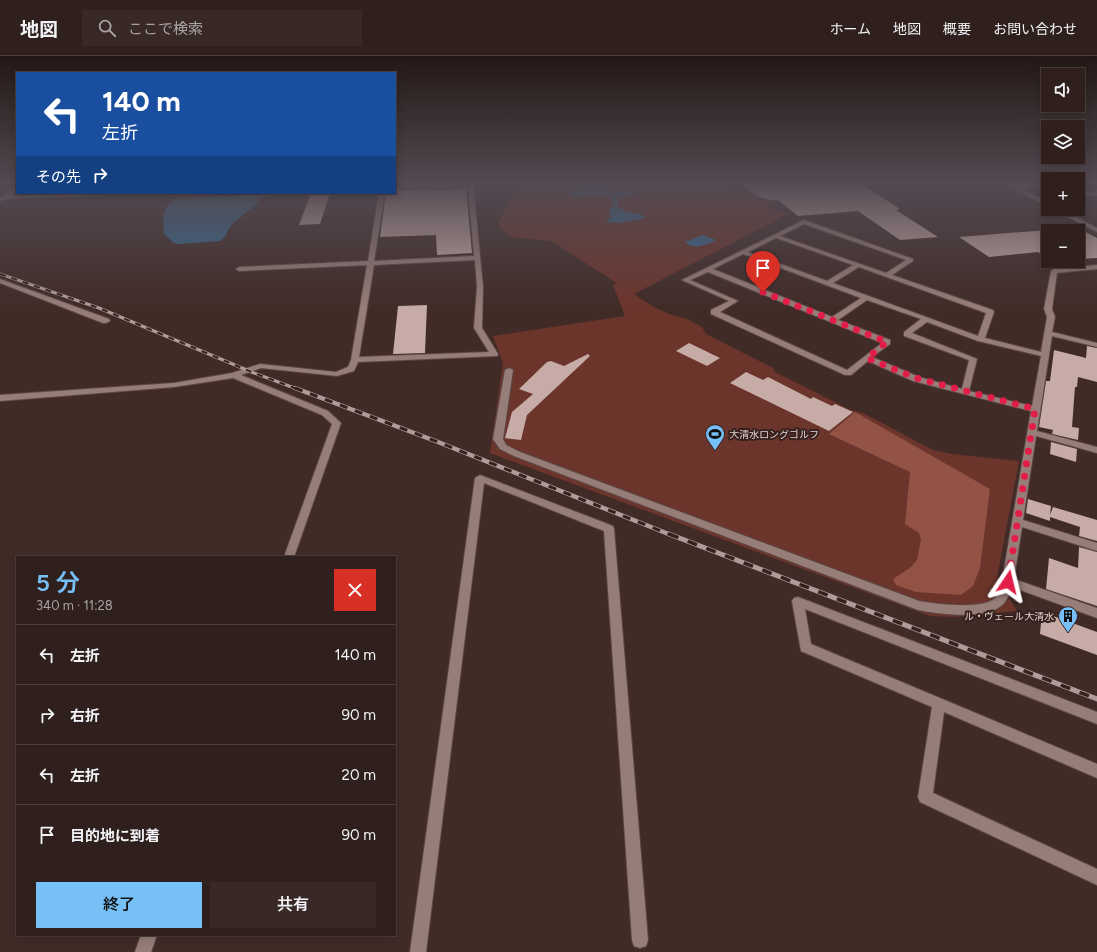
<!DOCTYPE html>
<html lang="ja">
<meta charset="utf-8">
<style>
:root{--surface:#30201d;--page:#382826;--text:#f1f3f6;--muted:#a8a3a4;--line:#4b3e3b;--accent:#77c0f7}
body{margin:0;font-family:Figtree,"Noto Sans JP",sans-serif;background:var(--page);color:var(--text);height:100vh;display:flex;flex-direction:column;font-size:15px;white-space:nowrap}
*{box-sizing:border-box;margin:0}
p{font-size:13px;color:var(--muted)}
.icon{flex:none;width:22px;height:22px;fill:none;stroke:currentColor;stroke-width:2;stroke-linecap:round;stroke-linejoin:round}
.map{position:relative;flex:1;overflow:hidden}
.side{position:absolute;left:16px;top:500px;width:380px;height:380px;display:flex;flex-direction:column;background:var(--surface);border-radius:0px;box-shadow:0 2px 10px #0003,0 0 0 1px var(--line)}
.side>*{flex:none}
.hud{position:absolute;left:16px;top:16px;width:380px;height:122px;border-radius:0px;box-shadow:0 2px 10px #0003,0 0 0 1px var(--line);background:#1a4fa0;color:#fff;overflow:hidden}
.fabs{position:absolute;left:1041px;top:12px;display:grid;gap:8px}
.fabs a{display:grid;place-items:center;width:44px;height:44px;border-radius:0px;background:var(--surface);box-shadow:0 2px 10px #0003,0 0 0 1px var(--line);font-size:20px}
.pin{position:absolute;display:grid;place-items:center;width:34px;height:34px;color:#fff;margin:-41px -17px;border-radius:50% 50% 50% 0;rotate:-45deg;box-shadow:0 0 4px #0007}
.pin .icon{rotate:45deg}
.me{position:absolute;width:44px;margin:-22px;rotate:10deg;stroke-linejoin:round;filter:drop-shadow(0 0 3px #0008)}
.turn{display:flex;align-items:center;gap:14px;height:84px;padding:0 20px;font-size:18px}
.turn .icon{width:52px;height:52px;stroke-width:2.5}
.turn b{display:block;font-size:28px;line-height:34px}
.then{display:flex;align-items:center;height:38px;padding:0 20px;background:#0003;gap:8px;font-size:15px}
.round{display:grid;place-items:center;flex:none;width:42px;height:42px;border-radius:0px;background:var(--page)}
.head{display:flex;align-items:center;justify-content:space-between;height:68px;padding:0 20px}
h1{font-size:24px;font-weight:600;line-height:30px;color:var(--accent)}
.primary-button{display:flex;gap:8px;margin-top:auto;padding:8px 20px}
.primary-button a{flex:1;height:46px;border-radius:0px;background:var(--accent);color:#111;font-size:16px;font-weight:600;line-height:46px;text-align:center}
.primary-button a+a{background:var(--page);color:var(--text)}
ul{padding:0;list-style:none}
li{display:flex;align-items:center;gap:12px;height:60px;padding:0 20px;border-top:1px solid var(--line)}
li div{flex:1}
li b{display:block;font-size:15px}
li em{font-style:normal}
header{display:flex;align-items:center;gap:24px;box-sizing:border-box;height:56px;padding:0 20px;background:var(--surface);border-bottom:1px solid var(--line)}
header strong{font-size:19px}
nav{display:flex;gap:22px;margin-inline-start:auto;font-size:14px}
.search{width:280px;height:36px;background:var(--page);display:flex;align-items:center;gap:10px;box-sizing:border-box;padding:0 14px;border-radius:0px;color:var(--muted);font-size:15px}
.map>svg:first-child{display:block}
.green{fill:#6c352c}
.forest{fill:#935246}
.water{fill:#336c95}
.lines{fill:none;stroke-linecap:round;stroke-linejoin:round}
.stream{stroke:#336c95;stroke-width:2.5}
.building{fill:#c6aba6}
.minor-casing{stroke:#5b4946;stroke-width:2}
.tertiary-casing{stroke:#5b4946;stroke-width:2}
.minor{fill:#977d78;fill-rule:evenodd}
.tertiary{fill:#977d78;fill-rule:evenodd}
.rail-far2-casing{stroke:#ad9c99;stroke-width:3}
.rail-far1-casing{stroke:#ad9c99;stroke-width:4.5}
.rail-casing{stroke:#ad9c99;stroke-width:5}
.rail-far2{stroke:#36211e;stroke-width:2;stroke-dasharray:6;stroke-linecap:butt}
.rail-far1{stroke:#36211e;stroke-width:3;stroke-dasharray:8;stroke-linecap:butt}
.rail{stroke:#36211e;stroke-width:3.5;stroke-dasharray:10;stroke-linecap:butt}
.route{stroke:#e11d48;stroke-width:7;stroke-dasharray:0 12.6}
.labels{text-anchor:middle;stroke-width:4;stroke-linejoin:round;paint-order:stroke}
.poi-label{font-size:10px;fill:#e2d3d1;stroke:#36211e;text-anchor:start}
</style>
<header>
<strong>地図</strong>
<div class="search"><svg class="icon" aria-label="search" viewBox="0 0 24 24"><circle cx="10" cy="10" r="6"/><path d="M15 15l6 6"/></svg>ここで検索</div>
<nav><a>ホーム</a><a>地図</a><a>概要</a><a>お問い合わせ</a></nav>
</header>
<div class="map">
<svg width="1097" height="896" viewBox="0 0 1097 896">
<rect width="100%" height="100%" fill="#402b27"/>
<path class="green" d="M 520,127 L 722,127 L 731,133 L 774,146 L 766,151 L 788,158 L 634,238 L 654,251 L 671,259 L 687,263 L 702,271 L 706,278 L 773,312 L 775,316 L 851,354 L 863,357 L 933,394 L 952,398 L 1019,405 L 997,522 L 1017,555 L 954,561 L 930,560 L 490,397 L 503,307 L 493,280 L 625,260 L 613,229 L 617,227 L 551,185 L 510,181 L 498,169 L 511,140 L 521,134 Z"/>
<path class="forest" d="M 855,356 L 990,433 L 980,512 L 973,530 L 961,539 L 916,536 L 896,529 L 893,523 L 911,511 L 917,504 L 921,483 L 919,477 L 905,468 L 910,416 L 829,378 Z"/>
<path class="water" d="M 573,127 L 593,127 L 610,133 L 638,135 L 639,136 L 618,142 L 617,149 C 624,158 635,155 645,160 L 645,162 L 620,167 L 607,166 L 606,165 L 611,161 L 609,157 L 610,153 L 614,149 L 611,142 C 599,134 585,144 572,140 L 571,138 L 582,131 Z
M 254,139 L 257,140 L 259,146 L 232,168 C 227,174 227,181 220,185 L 179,188 L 174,187 L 164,178 C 163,161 161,152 177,141 L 180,142 Z
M 703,179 L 716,184 C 707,188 694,195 685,186 Z"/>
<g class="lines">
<path class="stream" d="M 252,142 L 275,137"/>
</g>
<path class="building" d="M 741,127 L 860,127 L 900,153 L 896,154 L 938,181 L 900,184 L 858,155 L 798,160 L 778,144 L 770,144 L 756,140 Z
M 435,133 L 435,134 L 466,133 L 472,197 L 437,199 L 436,179 L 380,181 L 386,137 L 395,137 L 395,134 Z
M 311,137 L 330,137 L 320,168 L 299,169 Z
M 1078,172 L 1097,182 L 1097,202 L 1078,203 Z
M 1048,174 L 1048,203 L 1038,196 L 989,201 L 959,181 Z
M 427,249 L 425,297 L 393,298 L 398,250 Z
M 689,287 L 720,302 L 707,310 L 676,295 Z
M 1087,290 L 1097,292 L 1097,326 L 1078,321 L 1077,331 L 1075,331 L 1072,371 L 1079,372 L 1078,384 L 1052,378 L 1053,374 L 1039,371 L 1046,325 L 1050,325 L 1054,294 L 1086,302 Z
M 588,298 L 590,300 L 527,359 L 521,384 L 505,382 L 512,356 L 533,338 L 519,333 L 547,306 L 551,305 L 564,310 Z
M 746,316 L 763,324 L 768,321 L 811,343 L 813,341 L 832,350 L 835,348 L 853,356 L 829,375 L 730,327 Z
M 1051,386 L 1077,393 L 1076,406 L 1050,398 Z
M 1028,443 L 1051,450 L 1050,459 L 1053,451 L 1097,464 L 1097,485 L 1079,480 L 1080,471 L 1050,461 L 1050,465 L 1026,457 Z
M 1079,491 L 1097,496 L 1097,550 L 1046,533 L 1049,502 L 1078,512 Z
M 1042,556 L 1097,576 L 1097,599 L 1040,578 Z"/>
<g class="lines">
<defs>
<path id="minor" d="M 450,127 L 473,127 L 483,231 L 482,272 L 498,298 L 497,300 L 358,306 L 354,315 L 337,320 L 261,312 L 241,319 L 328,355 L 341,367 L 294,501 L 284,501 L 332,368 L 322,359 L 233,322 L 174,331 L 0,345 L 0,339 L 174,327 L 232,317 L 260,308 L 336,316 L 348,311 L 351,304 L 367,209 L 239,215 L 236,213 L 239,211 L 368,205 L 379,137 L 385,137 L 374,205 L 474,200 L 468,130 L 395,133 L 395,129 ZM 475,204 L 477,231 L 474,272 L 489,296 L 359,301 L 374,209 Z
M 1039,127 L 1048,127 L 1048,130 L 1014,133 L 1011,131 Z
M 17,129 L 17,134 L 10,140 L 106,137 L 103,139 L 6,143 L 0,145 L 1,141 Z
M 1097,135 L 1097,139 L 1078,141 L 1078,137 Z
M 186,137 L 227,137 L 224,139 L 189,139 Z
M 1048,139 L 1048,143 L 1036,144 L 1033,142 Z
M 804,164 L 913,203 L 913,205 L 892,219 L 993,254 L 994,256 L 985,282 L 1041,296 L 1047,261 L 1044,253 L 1051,215 L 1054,213 L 1097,209 L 1097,213 L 1057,217 L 1052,253 L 1055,261 L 1052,276 L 1097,287 L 1097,291 L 1052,280 L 1037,375 L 1097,391 L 1097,397 L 1036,380 L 1023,464 L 1097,487 L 1097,495 L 1022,471 L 1014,523 L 1097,552 L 1097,562 L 1012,531 C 1009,537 1007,546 1001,550 C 983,564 939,558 918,554 L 514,400 L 500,393 L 493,383 L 505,314 L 509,312 L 513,314 L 503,383 L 506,389 L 520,396 L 919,545 C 935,548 983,554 995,542 C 999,538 1000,530 1002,525 L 1031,355 L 913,325 L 868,305 L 851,319 L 845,319 L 711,258 L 711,254 L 729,245 L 682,224 ZM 804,168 L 906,204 L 886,217 L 780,180 ZM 776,182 L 853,209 L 827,225 L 748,196 ZM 743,198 L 861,242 L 832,261 L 713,213 ZM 859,211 L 986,257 L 978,280 L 833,227 ZM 708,216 L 882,287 L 847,314 L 720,256 L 738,245 L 690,224 ZM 867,244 L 921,263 L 904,276 L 904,280 L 969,304 L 962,333 L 919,321 L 872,301 L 890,288 L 890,284 L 838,264 ZM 927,266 L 978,285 L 1041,300 L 1032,350 L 969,335 L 977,303 L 912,277 Z
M 0,223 L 109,263 L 110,265 L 106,267 L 103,267 L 0,227 Z
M 480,419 L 613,470 L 614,473 L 648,884 L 646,890 L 640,892 L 634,890 L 632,884 L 604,475 L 484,427 L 426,896 L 410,896 L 475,422 Z
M 798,541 L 1097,656 L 1097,668 L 805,553 L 811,588 L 1097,708 L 1097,722 L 944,656 L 933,737 L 1097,813 L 1097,829 L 920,746 L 918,741 L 932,651 L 801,595 L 792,545 L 794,542 Z
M 141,879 L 157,879 L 151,896 L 135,896 Z"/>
<path id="tertiary" d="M 1005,127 L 1011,127 L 1048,147 L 1048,151 Z
M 1053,153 L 1060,153 L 1097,172 L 1097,176 Z"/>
</defs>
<use href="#minor" class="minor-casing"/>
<use href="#tertiary" class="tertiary-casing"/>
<use href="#minor" class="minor"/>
<use href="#tertiary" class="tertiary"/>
<defs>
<path id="rail-far2" d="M 0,218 L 99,252 L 254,317 L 297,333"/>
<path id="rail-far1" d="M 295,332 L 438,386 L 671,479"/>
<path id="rail" d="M 669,478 L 1097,643"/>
</defs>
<use href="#rail-far2" class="rail-far2-casing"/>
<use href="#rail-far1" class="rail-far1-casing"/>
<use href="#rail" class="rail-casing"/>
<use href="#rail-far2" class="rail-far2"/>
<use href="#rail-far1" class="rail-far1"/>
<use href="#rail" class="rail"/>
</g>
<linearGradient id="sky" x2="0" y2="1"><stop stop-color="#231815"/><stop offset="0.5" stop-color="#534a52"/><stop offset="1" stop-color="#534a52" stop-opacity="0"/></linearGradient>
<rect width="1097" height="253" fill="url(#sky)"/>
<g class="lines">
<path class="route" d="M 763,236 L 887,286 L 867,302 L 916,322 L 1035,353 L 1008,526"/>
</g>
<defs>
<symbol id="stadium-pin" viewBox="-11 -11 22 30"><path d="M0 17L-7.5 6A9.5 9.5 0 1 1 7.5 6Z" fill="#77c0f7" stroke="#36211e"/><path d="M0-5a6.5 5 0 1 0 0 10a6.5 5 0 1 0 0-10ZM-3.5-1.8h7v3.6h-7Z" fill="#111"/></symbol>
<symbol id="building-pin" viewBox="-11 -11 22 30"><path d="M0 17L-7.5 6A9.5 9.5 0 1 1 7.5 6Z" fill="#77c0f7" stroke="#36211e"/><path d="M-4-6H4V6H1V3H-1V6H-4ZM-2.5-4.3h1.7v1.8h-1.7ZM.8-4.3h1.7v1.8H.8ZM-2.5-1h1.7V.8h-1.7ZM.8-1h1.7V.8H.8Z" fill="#111"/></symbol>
</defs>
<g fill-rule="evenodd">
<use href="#stadium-pin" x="704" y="367" width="22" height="30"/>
<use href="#building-pin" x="1057" y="549" width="22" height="30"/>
</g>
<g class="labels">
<g class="poi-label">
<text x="729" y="382">大清水ロングゴルフ</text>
<text x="1054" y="564" text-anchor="end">ル・ヴェール大清水</text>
</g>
</g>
</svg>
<div class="fabs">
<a><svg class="icon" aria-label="sound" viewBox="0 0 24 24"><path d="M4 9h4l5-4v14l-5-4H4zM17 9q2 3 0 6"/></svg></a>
<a><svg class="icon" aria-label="layers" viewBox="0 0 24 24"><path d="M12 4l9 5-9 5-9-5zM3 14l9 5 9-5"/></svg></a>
<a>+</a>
<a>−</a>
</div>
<div class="pin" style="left:763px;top:236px;background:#d93025"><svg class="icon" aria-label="arrive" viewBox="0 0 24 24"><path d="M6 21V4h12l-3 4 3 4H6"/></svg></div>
<svg class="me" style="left:1008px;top:526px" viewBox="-20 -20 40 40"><path d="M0-17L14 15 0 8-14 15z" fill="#e11d48" stroke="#fff" stroke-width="4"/></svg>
<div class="hud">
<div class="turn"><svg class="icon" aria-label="left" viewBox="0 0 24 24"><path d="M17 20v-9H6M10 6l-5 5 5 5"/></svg><div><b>140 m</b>左折</div></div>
<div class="then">その先<svg class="icon" aria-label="right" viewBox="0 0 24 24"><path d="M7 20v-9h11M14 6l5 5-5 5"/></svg></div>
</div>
<section class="side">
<div class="head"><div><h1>5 分</h1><p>340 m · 11:28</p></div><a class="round" style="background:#d93025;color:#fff"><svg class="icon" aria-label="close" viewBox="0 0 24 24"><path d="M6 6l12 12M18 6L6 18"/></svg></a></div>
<ul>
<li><svg class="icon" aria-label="left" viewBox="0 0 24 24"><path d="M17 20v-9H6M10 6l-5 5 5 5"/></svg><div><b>左折</b></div><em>140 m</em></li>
<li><svg class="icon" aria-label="right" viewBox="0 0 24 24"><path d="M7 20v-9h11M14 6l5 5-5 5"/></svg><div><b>右折</b></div><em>90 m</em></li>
<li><svg class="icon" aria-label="left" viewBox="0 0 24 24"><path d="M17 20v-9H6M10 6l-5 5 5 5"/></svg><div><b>左折</b></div><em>20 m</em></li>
<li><svg class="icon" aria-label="arrive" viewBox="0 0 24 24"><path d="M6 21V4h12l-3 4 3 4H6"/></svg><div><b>目的地に到着</b></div><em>90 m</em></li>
</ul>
<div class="primary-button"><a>終了</a><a>共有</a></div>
</section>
</div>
